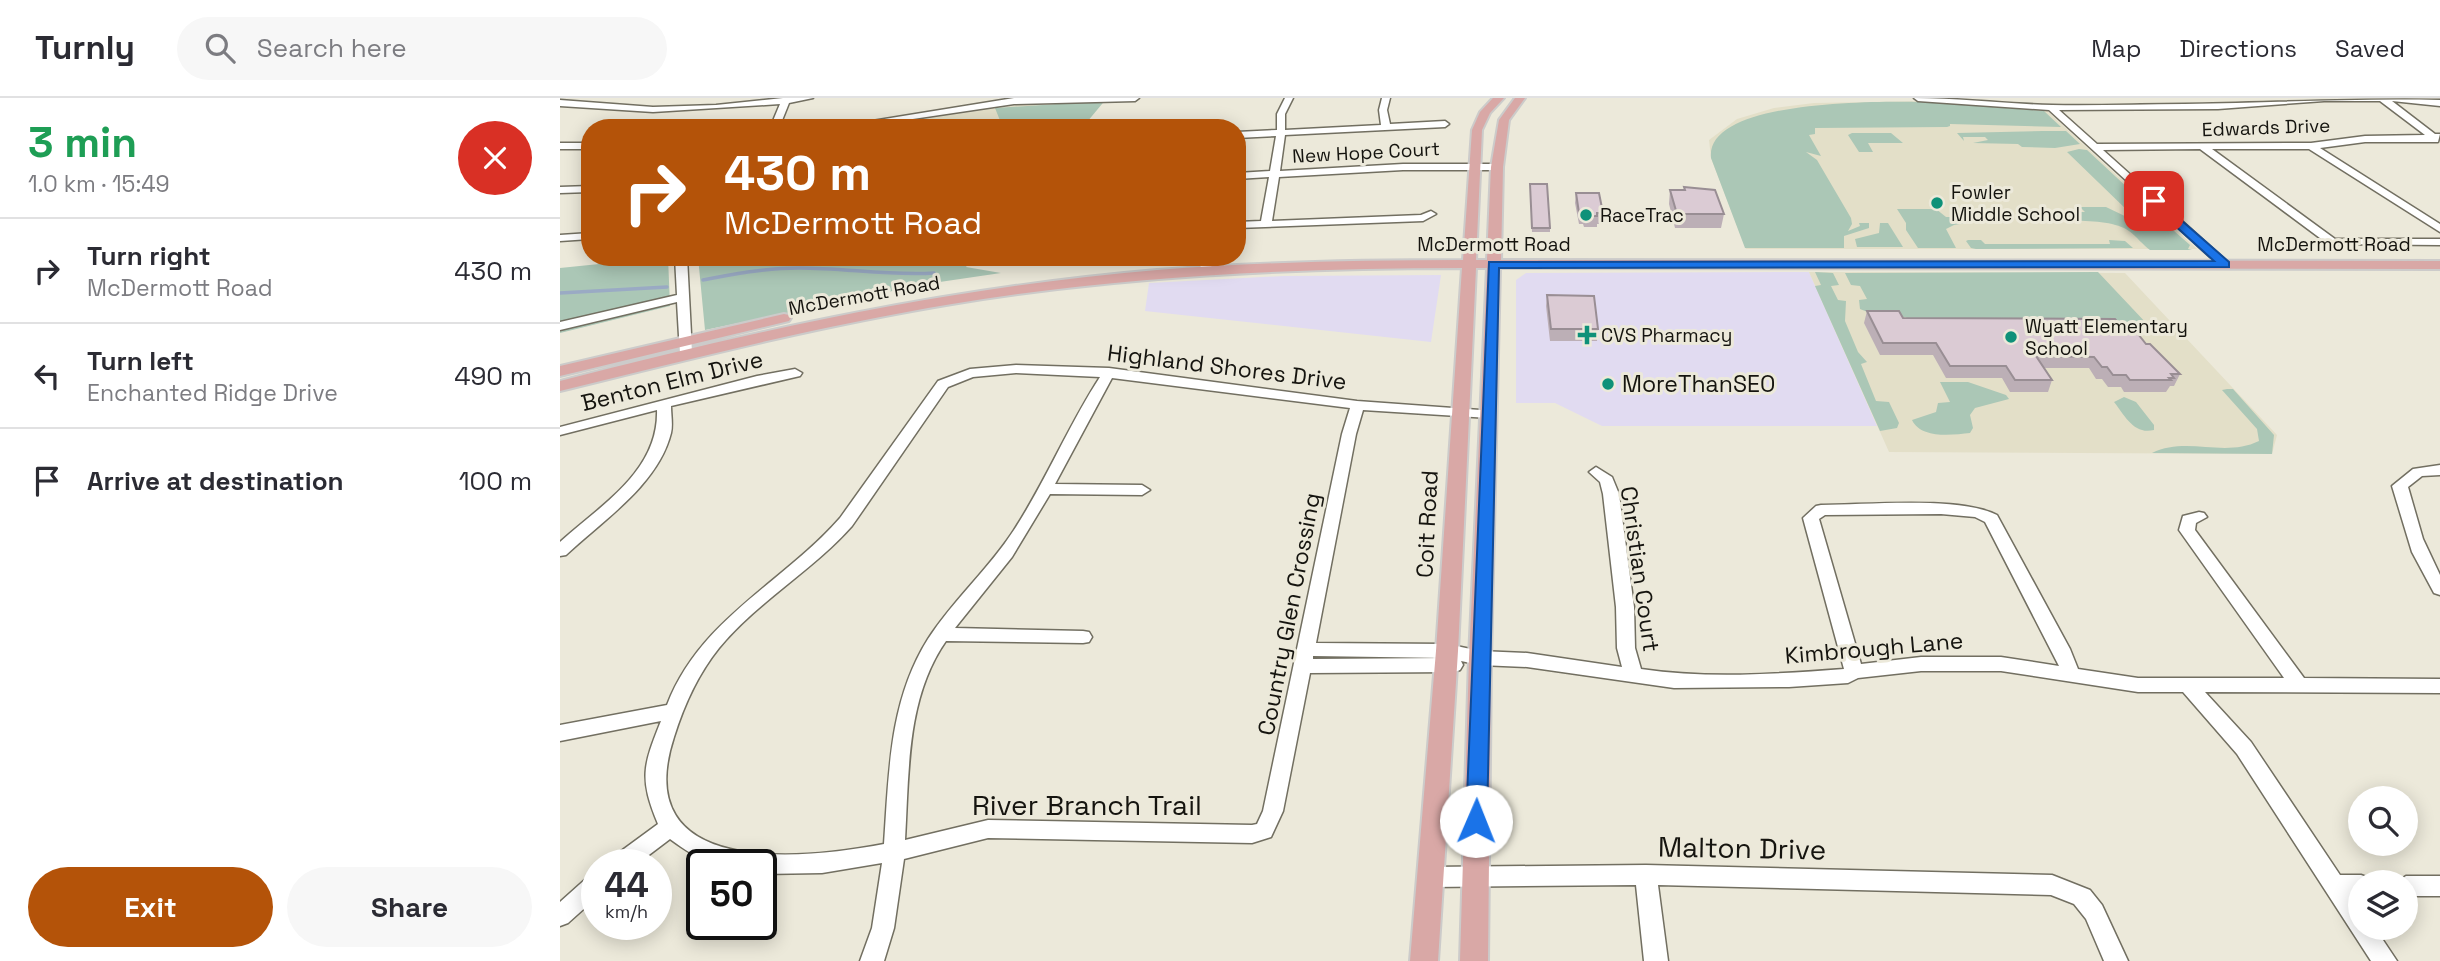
<!DOCTYPE html>
<meta charset="utf-8">
<style>
:root{--surface:#fff;--page:#f7f7f7;--text:#2b2b33;--muted:#7c7c81;--line:#e1e1e2;--accent:#b45309}
body{margin:0;font-family:"Space Grotesk",sans-serif;background:var(--page);color:var(--text);height:100vh;display:flex;flex-direction:column;font-size:26px;white-space:nowrap}
*{box-sizing:border-box;margin:0}
p{font-size:23px;color:var(--muted)}
.icon{flex:none;width:38px;height:38px;fill:none;stroke:currentColor;stroke-width:2;stroke-linecap:round;stroke-linejoin:round}
.map{position:relative;flex:1;overflow:hidden}
.panel{display:flex;flex-direction:column;background:var(--surface);width:560px}
.panel>*{flex:none}
.top-card{position:absolute;left:21px;top:21px;width:665px;height:147px;border-radius:28px;box-shadow:0 4px 18px #0003;background:#b45309;color:#fff;overflow:hidden}
.fabs{position:absolute;left:1788px;top:688px;display:grid;gap:14px}
.fabs a{display:grid;place-items:center;width:70px;height:70px;border-radius:50%;background:var(--surface);box-shadow:0 4px 18px #0003;font-size:35px}
.speed{position:absolute;left:21px;top:751px;display:flex;gap:14px;font-size:35px;font-weight:700;text-align:center}
.speed>*{display:grid;place-content:center;width:91px;height:91px;border-radius:50%;background:var(--surface);box-shadow:0 4px 18px #0003;line-height:1}
.speed small{font-size:18px;font-weight:400}
.speed .limit{border:4px solid #111;border-radius:10px;background:#fff;color:#111}
.pin{position:absolute;display:grid;place-items:center;width:60px;height:60px;color:#fff;margin:-30px;border-radius:14px;box-shadow:0 4px 10px #0006}
.me{position:absolute;width:77px;margin:-38px;rotate:1deg;stroke-linejoin:round;filter:drop-shadow(0 0 5px #0008)}
.turn{display:flex;align-items:center;gap:24px;height:147px;padding:0 28px;font-size:32px}
.turn .icon{width:91px;height:91px;stroke-width:2.5}
.turn b{display:block;font-size:49px;line-height:60px}
.round{display:grid;place-items:center;flex:none;width:74px;height:74px;border-radius:37px;background:var(--page)}
.overview{display:flex;align-items:center;justify-content:space-between;height:119px;padding:0 28px}
h1{font-size:42px;font-weight:700;line-height:52px;color:#1e9e55}
.primary-button{display:flex;gap:14px;margin-top:auto;padding:14px 28px}
.primary-button a{flex:1;height:80px;border-radius:42px;background:var(--accent);color:#fff;font-size:28px;font-weight:700;line-height:80px;text-align:center}
.primary-button a+a{background:var(--page);color:var(--text)}
ul{padding:0;list-style:none}
li{display:flex;align-items:center;gap:21px;height:105px;padding:0 28px;border-top:2px solid var(--line)}
li div{flex:1}
li b{display:block;font-size:26px}
li em{font-style:normal}
header{display:flex;align-items:center;gap:42px;box-sizing:border-box;height:98px;padding:0 35px;background:var(--surface);border-bottom:2px solid var(--line)}
header strong{font-size:33px}
nav{display:flex;gap:38px;margin-inline-start:auto;font-size:24px}
.search{width:490px;height:63px;background:var(--page);display:flex;align-items:center;gap:18px;box-sizing:border-box;padding:0 24px;border-radius:38px;color:var(--muted);font-size:26px}
main{display:flex;flex:1;min-height:0}
.map>svg:first-child{display:block}
.commercial{fill:#e1dbf1}
.built{fill:#e3dfc8}
.green{fill:#abc7b6}
.lines{fill:none;stroke-linecap:round;stroke-linejoin:round}
.stream{stroke:#9aaac4;stroke-width:3.5}
.minor-casing{stroke:#726f61;stroke-width:3}
.major-casing{stroke:#cccbca;stroke-width:4}
.minor{fill:#fff;fill-rule:evenodd}
.major{fill:#d9a8a6;fill-rule:evenodd}
.wall{fill:#bcafb6}
.building{fill:#dbcbd4;stroke:#998e94;stroke-width:2}
.route{fill:#1a73e8;stroke:#114b97;stroke-width:2}
.poi-dot{fill:#0e9179;stroke:#ece9da;stroke-width:2.5}
.labels{text-anchor:middle;stroke-width:6;stroke-linejoin:round;paint-order:stroke}
.far-street-label{font-size:19px;fill:#15140f;stroke:#ece9da}
.far-poi-label{font-size:19px;fill:#15140f;stroke:#ece9da;text-anchor:start}
.street-label{font-size:23px;fill:#15140f;stroke:#ece9da}
.poi-label{font-size:23px;fill:#15140f;stroke:#ece9da;text-anchor:start}
.near-street-label{font-size:28px;fill:#15140f;stroke:#ece9da}
</style>
<header>
<strong>Turnly</strong>
<div class="search"><svg class="icon" aria-label="search" viewBox="0 0 24 24"><circle cx="10" cy="10" r="6"/><path d="M15 15l6 6"/></svg>Search here</div>
<nav><a>Map</a><a>Directions</a><a>Saved</a></nav>
</header>
<main>
<section class="panel">
<div class="overview"><div><h1>3 min</h1><p>1.0 km · 15:49</p></div><a class="round" style="background:#d93025;color:#fff"><svg class="icon" aria-label="close" viewBox="0 0 24 24"><path d="M6 6l12 12M18 6L6 18"/></svg></a></div>
<ul>
<li><svg class="icon" aria-label="right" viewBox="0 0 24 24"><path d="M7 20v-9h11M14 6l5 5-5 5"/></svg><div><b>Turn right</b><p>McDermott Road</p></div><em>430 m</em></li>
<li><svg class="icon" aria-label="left" viewBox="0 0 24 24"><path d="M17 20v-9H6M10 6l-5 5 5 5"/></svg><div><b>Turn left</b><p>Enchanted Ridge Drive</p></div><em>490 m</em></li>
<li><svg class="icon" aria-label="arrive" viewBox="0 0 24 24"><path d="M6 21V4h12l-3 4 3 4H6"/></svg><div><b>Arrive at destination</b></div><em>100 m</em></li>
</ul>
<div class="primary-button"><a>Exit</a><a>Share</a></div>
</section>
<div class="map">
<svg width="1880" height="863" viewBox="0 0 1880 863">
<rect width="100%" height="100%" fill="#ece9da"/>
<path class="commercial" d="M 1249,174 L 1317,328 L 1042,328 L 995,305 L 956,305 L 956,182 L 966,175 Z
M 881,177 L 871,244 L 585,213 L 589,185 L 724,178 Z"/>
<path class="built" d="M 1366,3 L 1486,12 L 1637,151 L 1186,151 L 1151,60 L 1149,42 L 1177,21 L 1214,10 L 1254,5 Z
M 458,7 L 498,7 L 477,30 L 304,30 Z
M 1249,174 L 1565,175 L 1717,337 L 1712,356 L 1329,354 Z"/>
<path class="green" d="M 504,0 L 547,0 L 522,30 L 443,30 L 435,10 L 498,6 Z
M 1368,4 L 1484,13 L 1501,29 L 1390,26 L 1390,28 L 1387,29 L 1255,30 L 1255,36 L 1249,37 L 1261,58 L 1246,54 L 1257,62 L 1291,120 L 1292,126 L 1288,133 L 1300,128 L 1299,125 L 1309,125 L 1309,130 L 1284,138 L 1284,150 L 1185,150 L 1151,60 C 1145,0 1326,3 1368,4 Z
M 1483,33 L 1506,33 L 1520,46 L 1495,50 L 1462,49 L 1458,46 L 1413,45 L 1428,42 L 1425,39 L 1403,39 L 1404,43 L 1397,35 Z
M 1292,35 L 1331,35 L 1343,45 L 1308,45 L 1313,54 L 1299,54 L 1288,37 Z
M 1519,51 L 1527,52 L 1598,118 L 1580,118 L 1569,114 L 1507,54 Z
M 1520,109 L 1546,109 L 1571,121 L 1605,125 L 1630,147 L 1628,151 L 1632,152 L 1590,152 C 1583,147 1577,139 1569,133 C 1548,118 1493,124 1468,124 L 1459,114 L 1525,114 Z
M 1337,111 L 1376,111 L 1386,119 L 1407,119 L 1411,124 L 1394,127 L 1386,131 L 1396,150 L 1358,150 L 1346,132 L 1346,125 Z
M 1320,125 L 1328,125 L 1343,149 L 1297,149 L 1295,141 L 1319,135 Z
M 1408,142 L 1421,142 L 1425,146 L 1550,146 L 1549,142 L 1565,143 L 1573,150 L 1416,151 L 1411,150 L 1406,143 Z
M 108,159 L 110,208 L 0,235 L 0,170 Z
M 138,159 L 413,159 L 406,169 L 441,175 L 366,186 L 145,232 Z
M 1255,174 L 1273,175 L 1279,187 L 1271,188 L 1278,202 L 1286,203 L 1285,223 L 1298,254 L 1307,264 L 1301,266 L 1316,303 L 1329,304 L 1339,325 L 1337,330 L 1320,333 L 1255,188 L 1261,187 Z
M 1538,174 L 1588,227 L 1581,227 L 1582,230 L 1567,227 L 1348,222 L 1346,219 L 1323,220 L 1333,217 L 1331,212 L 1318,212 L 1320,219 L 1300,211 L 1299,202 L 1307,201 L 1300,188 L 1291,187 L 1285,175 Z
M 1380,284 L 1408,284 L 1446,297 L 1449,301 L 1415,310 L 1410,317 L 1413,330 L 1410,335 C 1392,337 1361,341 1352,322 L 1376,314 L 1378,305 L 1390,304 Z
M 1667,291 L 1673,291 L 1714,337 L 1712,356 L 1592,355 C 1627,338 1664,360 1699,343 L 1697,331 L 1662,292 Z
M 1564,299 L 1576,304 L 1594,327 L 1594,332 C 1574,337 1565,318 1554,304 Z"/>
<g class="lines">
<path class="stream" d="M 143,182 C 175,176 206,170 239,170 C 285,170 329,178 374,175
M 0,195 L 107,189"/>
<defs>
<path id="minor" d="M 223,0 L 253,0 L 229,5 L 219,30 L 210,30 L 220,6 L 93,14 L 0,8 L 0,2 L 93,9 L 156,7 Z
M 454,0 L 579,0 L 575,3 L 454,6 L 292,30 L 269,30 Z
M 725,0 L 733,0 L 725,16 L 725,32 L 821,27 L 819,12 L 822,0 L 830,0 L 827,12 L 830,26 L 885,23 L 889,26 L 885,29 L 725,37 L 720,73 L 843,66 L 937,66 L 942,69 L 937,72 L 843,72 L 719,79 L 712,123 L 861,117 L 871,113 L 876,116 L 863,123 L 677,130 L 677,124 L 701,123 L 709,79 L 677,81 L 677,75 L 710,73 L 716,38 L 677,40 L 677,34 L 717,32 L 717,16 Z
M 1354,0 C 1400,0 1446,6 1492,7 C 1536,8 1581,6 1625,6 C 1710,5 1795,0 1880,2 L 1880,8 L 1832,3 L 1875,36 L 1880,36 L 1878,44 L 1805,44 L 1760,50 L 1880,126 L 1880,134 L 1749,51 L 1652,51 L 1775,141 L 1880,141 L 1880,147 L 1768,146 L 1640,51 L 1543,52 L 1671,167 L 1661,169 L 1489,12 L 1358,3 ZM 1764,3 L 1820,3 L 1865,37 L 1805,38 L 1751,45 L 1537,46 L 1499,12 L 1658,11 Z
M 0,45 L 30,45 L 30,51 L 0,51 Z
M 30,88 L 30,94 L 0,95 L 0,89 Z
M 30,135 L 30,141 L 0,143 L 0,137 Z
M 115,159 L 127,159 L 132,255 L 131,258 L 121,258 L 120,255 L 117,204 L 0,232 L 0,224 L 117,197 Z
M 642,159 L 654,159 L 650,174 L 640,172 Z
M 456,267 L 549,270 L 797,303 L 934,313 L 936,316 L 934,319 L 929,320 L 803,312 L 796,336 L 756,545 L 887,546 L 920,553 L 967,555 L 1062,569 L 1057,550 L 1056,509 L 1043,396 L 1040,384 L 1029,374 L 1036,369 L 1052,379 L 1059,396 L 1074,509 L 1075,550 L 1081,571 C 1148,581 1217,576 1284,571 L 1243,420 L 1256,408 L 1261,407 C 1306,407 1400,398 1437,417 L 1510,551 L 1518,571 L 1578,580 L 1724,580 L 1619,432 L 1623,418 L 1639,414 L 1644,415 L 1647,419 L 1636,425 L 1635,432 L 1744,580 L 1880,581 L 1880,595 L 1645,594 L 1691,644 L 1780,777 L 1801,777 L 1809,780 L 1811,784 L 1801,784 L 1801,797 L 1794,797 L 1801,807 L 1801,830 L 1815,830 L 1837,863 L 1811,863 L 1677,656 L 1623,594 L 1578,594 L 1441,573 L 1361,573 L 1298,580 L 1288,585 L 1229,589 L 1114,590 L 967,569 L 920,567 L 901,563 L 903,567 L 900,572 L 894,574 L 750,575 L 723,713 L 711,739 L 692,745 L 428,740 L 344,761 L 334,830 L 324,863 L 300,863 L 312,830 L 322,765 L 262,775 L 201,776 L 201,766 C 156,766 148,769 110,741 L 77,766 L 51,766 L 53,759 L 98,726 C 79,680 83,668 101,623 L 0,643 L 0,627 L 107,607 C 140,521 223,485 280,420 L 378,283 L 410,271 ZM 456,275 L 540,279 C 508,328 486,383 454,432 C 429,471 393,502 368,541 C 329,603 329,675 324,746 C 240,762 68,779 114,639 C 124,607 138,576 159,550 C 198,503 252,473 292,428 L 388,289 L 413,279 ZM 552,280 L 790,310 L 782,336 L 703,713 L 697,726 L 692,727 L 428,722 L 345,742 C 349,675 346,600 386,543 L 523,545 L 529,544 L 532,539 L 529,534 L 523,533 L 395,530 L 452,459 L 490,396 L 582,397 L 590,392 L 582,387 L 495,386 ZM 1381,416 L 1415,419 L 1425,424 L 1499,568 L 1441,559 L 1361,559 L 1301,566 L 1259,421 L 1265,417 ZM 753,558 L 887,560 L 890,560 L 753,561 Z
M 235,271 L 242,275 L 240,278 L 111,308 C 111,317 113,327 111,335 C 98,387 42,423 6,457 L 0,458 L 0,444 C 41,407 99,373 97,312 L 0,337 L 0,329 L 197,278 Z
M 1880,367 L 1880,377 L 1862,378 L 1848,389 L 1863,441 L 1880,477 L 1880,497 L 1874,495 L 1852,454 L 1832,388 L 1853,371 Z
M 1086,767 L 1492,777 L 1530,792 L 1542,807 L 1568,863 L 1544,863 L 1526,821 L 1514,806 L 1491,797 L 1098,787 L 1108,863 L 1084,863 L 1076,787 L 871,789 L 863,786 L 860,779 L 863,772 L 871,769 Z
M 37,775 L 37,799 L 8,825 L 0,828 L 0,804 L 29,778 Z
M 1846,778 L 1880,778 L 1880,798 L 1846,798 L 1846,784 L 1837,784 Z"/>
<path id="major" d="M 933,0 L 944,0 L 930,15 L 922,32 L 916,162 L 927,162 L 931,69 L 939,22 L 955,0 L 965,0 L 949,22 L 943,69 L 941,162 L 1880,163 L 1880,171 L 940,170 L 931,560 L 928,863 L 900,863 L 909,560 L 927,170 L 916,170 L 898,553 L 878,863 L 850,863 L 876,553 L 902,170 C 731,170 561,178 392,206 C 259,228 130,261 0,293 L 0,283 C 196,232 394,189 597,172 C 699,164 800,162 903,162 L 912,32 L 920,14 Z
M 224,216 L 229,217 L 231,220 L 229,223 L 0,278 L 0,268 Z"/>
</defs>
<use href="#minor" class="minor-casing"/>
<use href="#major" class="major-casing"/>
<use href="#minor" class="minor"/>
<use href="#major" class="major"/>
</g>
<path class="wall" d="M 970,86 L 990,130 L 990,134 L 972,134 Z
M 1124,89 L 1164,116 L 1161,130 L 1115,130 L 1109,106 L 1110,92 L 1124,92 Z
M 1016,95 L 1043,115 L 1042,126 L 1037,126 L 1037,129 L 1024,129 L 1023,126 L 1019,126 L 1015,105 Z
M 987,197 L 1038,231 L 1037,243 L 990,243 L 986,208 Z
M 1307,213 L 1343,220 L 1568,236 L 1586,246 L 1620,276 L 1614,288 L 1610,288 L 1606,294 L 1564,294 L 1561,289 L 1548,289 L 1542,281 L 1536,281 L 1529,270 L 1484,270 L 1492,282 L 1488,294 L 1450,294 L 1442,280 L 1386,280 L 1373,257 L 1320,257 L 1304,225 Z"/>
<path class="building" d="M 358,26 L 359,30 L 337,30 Z
M 970,86 L 987,86 L 990,130 L 972,130 Z
M 1124,89 L 1155,92 L 1164,116 L 1117,116 L 1110,92 L 1125,92 Z
M 1016,95 L 1039,95 L 1043,115 L 1037,115 L 1037,118 L 1024,118 L 1024,115 L 1019,115 Z
M 987,197 L 1034,198 L 1038,231 L 991,231 Z
M 1307,213 L 1339,213 L 1343,220 L 1555,221 L 1568,236 L 1578,236 L 1586,246 L 1590,246 L 1620,276 L 1611,276 L 1614,280 L 1609,280 L 1611,282 L 1570,282 L 1566,277 L 1553,277 L 1547,269 L 1542,269 L 1534,259 L 1476,258 L 1492,282 L 1455,282 L 1446,268 L 1390,268 L 1376,245 L 1323,245 Z"/>
<path class="route" d="M 1590,101 L 1597,101 L 1669,164 L 1669,169 L 939,170 L 927,723 L 924,729 L 916,732 L 909,729 L 906,723 L 929,164 L 1654,163 L 1590,105 Z"/>
<g class="poi-dot">
<circle cx="1377" cy="105" r="7"/>
<circle cx="1026" cy="117" r="7"/>
<path d="M1023.5 226.5h7v7h7v7h-7v7h-7v-7h-7v-7h7z"/>
<circle cx="1451" cy="239" r="7"/>
<circle cx="1048" cy="286" r="7"/>
</g>
<g class="labels">
<g class="far-street-label">
<text transform="translate(1706 29) rotate(-2)" y="7">Edwards Drive</text>
<text transform="translate(806 54) rotate(-3)" y="7">New Hope Court</text>
<text x="934" y="153">McDermott Road</text>
<text x="1774" y="153">McDermott Road</text>
<text transform="translate(304 197) rotate(-10)" y="7">McDermott Road</text>
</g>
<g class="far-poi-label">
<text x="1391" y="101">Fowler<tspan x="1391" dy="22">Middle School</tspan></text>
<text x="1040" y="124">RaceTrac</text>
<text x="1465" y="235">Wyatt Elementary<tspan x="1465" dy="22">School</tspan></text>
<text x="1041" y="244">CVS Pharmacy</text>
</g>
<g class="street-label">
<text transform="translate(667 269) rotate(7)" y="8">Highland Shores Drive</text>
<text transform="translate(112 283) rotate(-14)" y="8">Benton Elm Drive</text>
<text transform="translate(867 426) rotate(-87)" y="8">Coit Road</text>
<text transform="translate(1080 471) rotate(82)" y="8">Christian Court</text>
<text transform="translate(729 516) rotate(-79)" y="8">Country Glen Crossing</text>
<text transform="translate(1314 550) rotate(-5)" y="8">Kimbrough Lane</text>
</g>
<g class="poi-label">
<text x="1062" y="294">MoreThanSEO</text>
</g>
<g class="near-street-label">
<text x="527" y="717">River Branch Trail</text>
<text transform="translate(1182 750) rotate(1)" y="10">Malton Drive</text>
</g>
</g>
</svg>
<div class="fabs">
<a><svg class="icon" aria-label="search" viewBox="0 0 24 24"><circle cx="10" cy="10" r="6"/><path d="M15 15l6 6"/></svg></a>
<a><svg class="icon" aria-label="layers" viewBox="0 0 24 24"><path d="M12 4l9 5-9 5-9-5zM3 14l9 5 9-5"/></svg></a>
</div>
<div class="speed"><div>44<small>km/h</small></div><div class="limit">50</div></div>
<div class="pin" style="left:1594px;top:103px;background:#d93025"><svg class="icon" aria-label="arrive" viewBox="0 0 24 24"><path d="M6 21V4h12l-3 4 3 4H6"/></svg></div>
<svg class="me" style="left:916px;top:723px" viewBox="-20 -20 40 40"><circle r="19" fill="#fff"/><path d="M0-13L10 11 0 6-10 11z" fill="#1a73e8"/></svg>
<div class="top-card">
<div class="turn"><svg class="icon" aria-label="right" viewBox="0 0 24 24"><path d="M7 20v-9h11M14 6l5 5-5 5"/></svg><div><b>430 m</b>McDermott Road</div></div>
</div>
</div>
</main>
